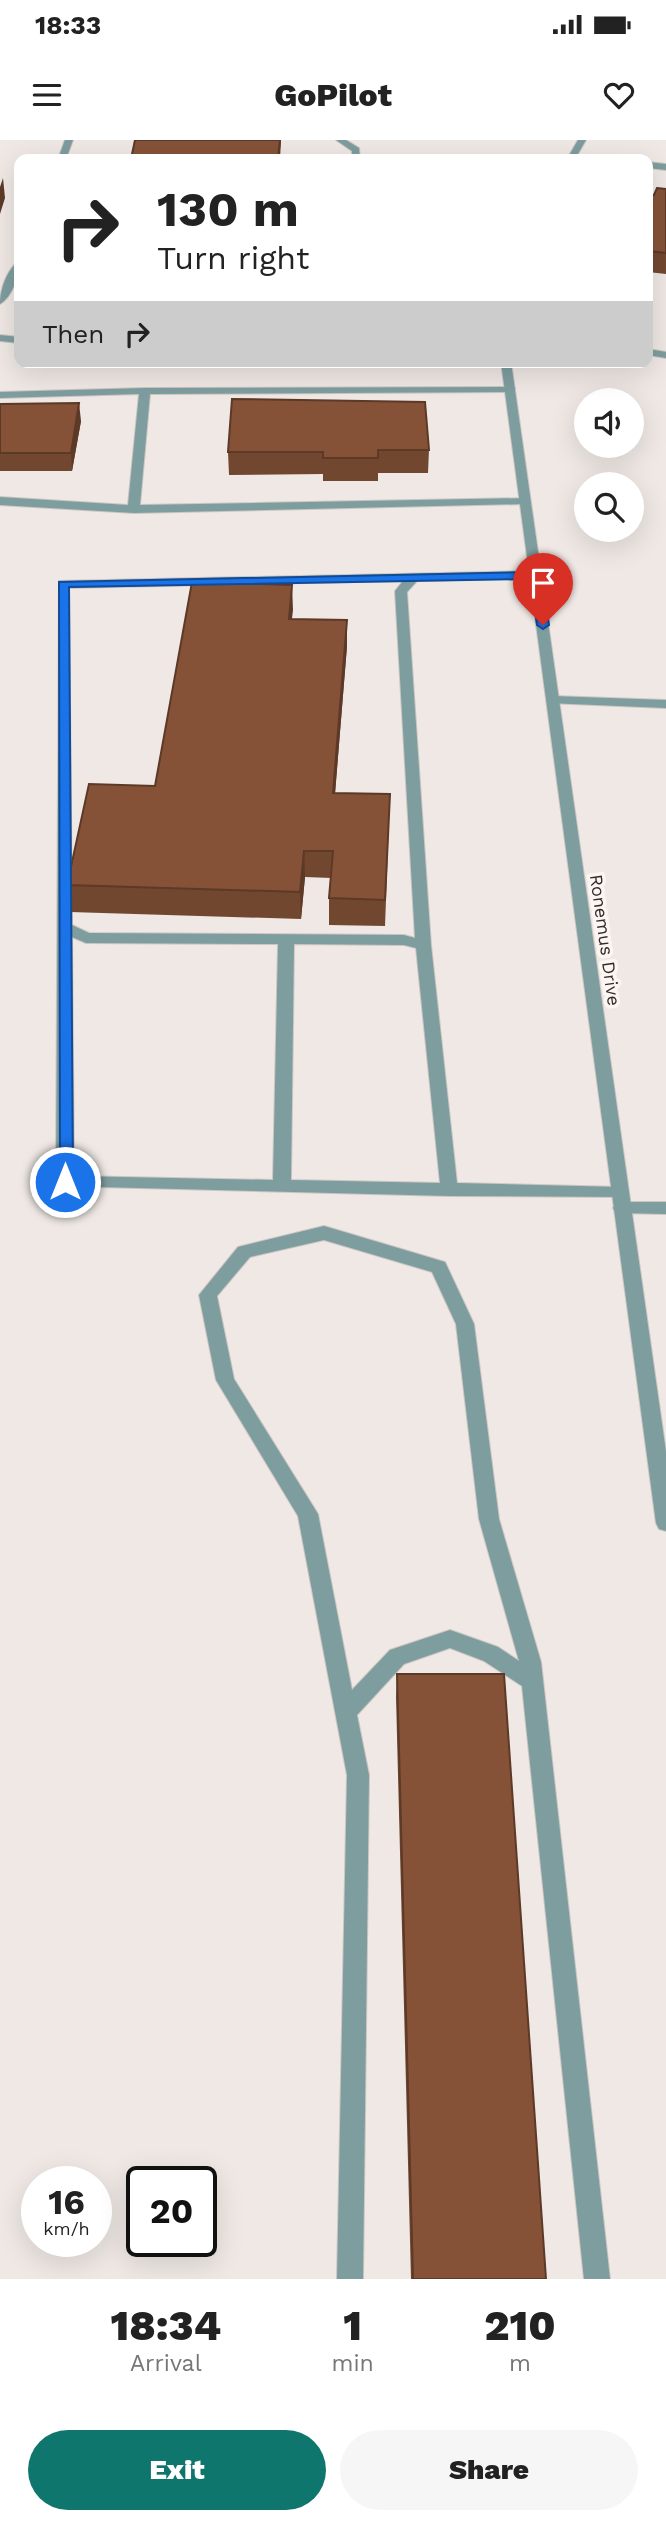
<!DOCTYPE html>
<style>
:root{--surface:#fff;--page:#f6f6f6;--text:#222;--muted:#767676;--accent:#0f766e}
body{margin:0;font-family:"Work Sans",sans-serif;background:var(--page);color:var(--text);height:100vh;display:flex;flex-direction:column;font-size:26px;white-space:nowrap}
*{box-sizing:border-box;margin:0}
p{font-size:23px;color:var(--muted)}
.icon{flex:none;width:38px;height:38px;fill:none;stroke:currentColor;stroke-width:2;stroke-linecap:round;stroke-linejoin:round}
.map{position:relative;height:2139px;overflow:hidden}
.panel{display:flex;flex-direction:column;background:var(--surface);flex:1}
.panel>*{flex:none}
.banner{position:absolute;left:14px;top:14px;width:639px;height:214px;border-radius:14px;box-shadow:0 7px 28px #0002;background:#fff;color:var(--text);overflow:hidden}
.buttons{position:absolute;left:574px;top:248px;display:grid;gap:14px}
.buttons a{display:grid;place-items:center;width:70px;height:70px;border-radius:50%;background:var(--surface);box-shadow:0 7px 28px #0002;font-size:35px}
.speed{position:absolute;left:21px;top:2026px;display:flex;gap:14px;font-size:35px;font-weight:700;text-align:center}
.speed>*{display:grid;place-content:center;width:91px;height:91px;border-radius:50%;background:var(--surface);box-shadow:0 7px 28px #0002;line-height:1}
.speed small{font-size:18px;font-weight:400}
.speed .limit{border:4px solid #111;border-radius:10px;background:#fff;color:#111}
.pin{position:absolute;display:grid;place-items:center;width:60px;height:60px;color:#fff;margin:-72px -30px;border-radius:50% 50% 50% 0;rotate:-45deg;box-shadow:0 0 7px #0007}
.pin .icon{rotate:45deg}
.me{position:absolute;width:77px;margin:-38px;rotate:0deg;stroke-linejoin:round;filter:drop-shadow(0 0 5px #0008)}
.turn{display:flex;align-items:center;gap:24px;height:147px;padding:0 28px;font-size:32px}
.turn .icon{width:91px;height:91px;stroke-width:2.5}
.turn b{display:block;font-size:49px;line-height:60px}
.then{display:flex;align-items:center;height:66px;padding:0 28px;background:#0003;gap:14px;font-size:26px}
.eta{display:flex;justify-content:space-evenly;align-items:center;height:119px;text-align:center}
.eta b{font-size:42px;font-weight:800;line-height:49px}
.action{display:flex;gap:14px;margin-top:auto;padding:14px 28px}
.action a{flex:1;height:80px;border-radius:42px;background:var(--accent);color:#fff;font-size:28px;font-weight:800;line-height:80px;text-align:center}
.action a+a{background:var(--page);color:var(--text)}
.status{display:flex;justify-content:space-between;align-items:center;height:49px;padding:0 35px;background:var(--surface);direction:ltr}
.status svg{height:19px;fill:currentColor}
header{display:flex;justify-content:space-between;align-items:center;height:91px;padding:0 28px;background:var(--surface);font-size:32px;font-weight:800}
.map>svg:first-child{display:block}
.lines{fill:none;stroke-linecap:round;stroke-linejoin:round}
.service-casing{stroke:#ccc6c3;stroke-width:2}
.minor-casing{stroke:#ccc6c3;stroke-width:2}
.service{fill:#7e9d9f;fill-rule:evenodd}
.minor{fill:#7e9d9f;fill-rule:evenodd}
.wall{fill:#724730}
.shaded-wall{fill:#5d3927}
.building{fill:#855238;stroke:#5d3927;stroke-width:2}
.route{fill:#1a73e8;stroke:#114b97;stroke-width:2}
.labels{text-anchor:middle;stroke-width:7;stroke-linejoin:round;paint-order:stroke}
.street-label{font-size:18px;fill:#2f2c2b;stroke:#fcf5f2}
</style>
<div class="status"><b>18:33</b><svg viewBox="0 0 49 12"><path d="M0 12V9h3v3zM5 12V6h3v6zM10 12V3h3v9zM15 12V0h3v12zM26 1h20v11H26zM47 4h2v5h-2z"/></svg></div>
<header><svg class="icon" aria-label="menu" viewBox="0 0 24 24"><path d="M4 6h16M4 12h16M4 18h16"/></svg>GoPilot<svg class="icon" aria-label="heart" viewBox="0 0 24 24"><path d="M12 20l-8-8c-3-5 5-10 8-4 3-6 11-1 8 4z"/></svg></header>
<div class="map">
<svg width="666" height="2139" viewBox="0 0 666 2139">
<rect width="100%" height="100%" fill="#efe8e4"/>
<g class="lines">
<defs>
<path id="service" d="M 65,0 L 73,0 L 66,19 L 58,19 Z
M 336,0 L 346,0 L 359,8 L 360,19 L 352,19 L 352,11 Z
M 572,15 L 591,19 L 568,19 Z
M 648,22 L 666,24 L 666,30 L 648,28 Z
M 19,121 C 20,135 12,157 0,164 C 0,150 7,129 19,121 Z
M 0,195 L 19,197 L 19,203 L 0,201 Z
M 648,209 L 666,212 L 666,218 L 648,215 Z
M 511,247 L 515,248 L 515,252 L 150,254 L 140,365 L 530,358 L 530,362 L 526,364 L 134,373 L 0,365 L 0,357 L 128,365 L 139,254 L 0,258 L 0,252 L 145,248 Z
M 536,431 L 542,435 L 540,438 L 417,441 L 407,452 L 431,805 L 457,1043 L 620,1047 L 629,1053 L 626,1057 L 449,1056 L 59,1046 L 56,1042 L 59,441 ZM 403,441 L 395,451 L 415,798 L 404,795 L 89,793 L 72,785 L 69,448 ZM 72,797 L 86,803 L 278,804 L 273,1040 L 74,1036 ZM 294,804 L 404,805 L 416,808 L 440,1043 L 291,1040 Z
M 553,556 L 666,560 L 666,568 L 548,563 L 548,557 Z
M 622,1062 L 666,1062 L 666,1074 L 616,1073 L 613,1068 L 616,1063 Z
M 324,1086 L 445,1122 L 474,1184 L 499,1379 L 541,1522 L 610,2139 L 584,2139 L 522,1546 L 484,1521 L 450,1508 L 404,1524 L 357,1575 L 369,1635 L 363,2139 L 337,2139 L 347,1635 L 298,1376 L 216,1240 L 199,1155 L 238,1107 ZM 324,1100 L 432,1132 L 456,1184 L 479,1379 L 519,1521 L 498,1507 L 450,1490 L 390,1510 L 352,1550 L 318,1374 L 234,1239 L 217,1156 L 250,1117 Z"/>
<path id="minor" d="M 578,0 L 586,0 L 575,19 L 567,19 Z
M 501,222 L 511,222 L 666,1312 L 666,1391 L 659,1389 L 656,1383 Z"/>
</defs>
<use href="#service" class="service-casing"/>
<use href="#minor" class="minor-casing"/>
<use href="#service" class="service"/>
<use href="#minor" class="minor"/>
</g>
<path class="wall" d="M 666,49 L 666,134 L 648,132 L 648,55 L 654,55 Z
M 0,264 L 81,281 L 72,331 L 0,331 Z
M 429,310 L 428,333 L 378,333 L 378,341 L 323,341 L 323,334 L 229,335 L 228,312 Z
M 292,445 L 292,479 L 347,506 L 335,653 L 389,681 L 385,786 L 329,785 L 329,758 L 331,738 L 305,737 L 301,779 L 70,772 L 67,745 L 155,646 Z
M 397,1534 L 546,2139 L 411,2139 L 396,1557 Z"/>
<path class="shaded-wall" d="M 280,0 L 281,0 L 280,19 L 278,19 Z
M 3,38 L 5,58 L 0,74 L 0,47 Z
M 79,263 L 81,281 L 72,331 L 71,313 Z
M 292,445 L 293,470 L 289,504 L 289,479 Z
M 347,480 L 347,506 L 333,679 L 333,653 Z
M 304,711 L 305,737 L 301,779 L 300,752 Z"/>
<path class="building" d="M 135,0 L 280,0 L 278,19 L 131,19 Z
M 657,48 L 666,49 L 666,113 L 648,111 L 648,55 L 654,55 Z
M 232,259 L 425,262 L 429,310 L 378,310 L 378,318 L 323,318 L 323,312 L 228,312 Z
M 79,263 L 71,313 L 0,313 L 0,264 Z
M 192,442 L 292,445 L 289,479 L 347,480 L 333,653 L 390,654 L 385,760 L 329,758 L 333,711 L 304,711 L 300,752 L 67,745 L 89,644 L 155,646 Z
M 397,1534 L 504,1534 L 546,2139 L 413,2139 Z"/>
<path class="route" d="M 536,432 L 542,435 L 549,485 L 543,489 L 537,485 L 531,439 L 69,447 L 73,1042 L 65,1048 L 60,1046 L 59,442 Z"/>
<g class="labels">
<g class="street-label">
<text transform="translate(605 800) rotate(82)" y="6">Ronemus Drive</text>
</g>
</g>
</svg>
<div class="buttons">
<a><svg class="icon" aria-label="sound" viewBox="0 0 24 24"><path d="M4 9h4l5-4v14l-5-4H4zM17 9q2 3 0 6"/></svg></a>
<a><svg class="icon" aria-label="search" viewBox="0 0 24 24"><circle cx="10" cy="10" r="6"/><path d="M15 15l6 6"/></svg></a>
</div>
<div class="speed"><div>16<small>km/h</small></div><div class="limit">20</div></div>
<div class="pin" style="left:543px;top:485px;background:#d93025"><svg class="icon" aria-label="arrive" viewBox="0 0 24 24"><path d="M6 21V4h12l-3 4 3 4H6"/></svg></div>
<svg class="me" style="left:65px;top:1042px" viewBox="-20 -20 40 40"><circle r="17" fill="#1a73e8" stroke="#fff" stroke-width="3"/><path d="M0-11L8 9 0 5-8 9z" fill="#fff"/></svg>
<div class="banner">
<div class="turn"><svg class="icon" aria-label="right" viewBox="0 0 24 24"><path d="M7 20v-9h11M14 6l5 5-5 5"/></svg><div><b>130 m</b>Turn right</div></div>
<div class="then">Then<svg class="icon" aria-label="right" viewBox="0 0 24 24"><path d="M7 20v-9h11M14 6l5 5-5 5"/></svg></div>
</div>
</div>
<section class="panel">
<div class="eta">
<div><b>18:34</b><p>Arrival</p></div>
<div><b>1</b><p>min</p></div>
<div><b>210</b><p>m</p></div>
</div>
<div class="action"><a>Exit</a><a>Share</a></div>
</section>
